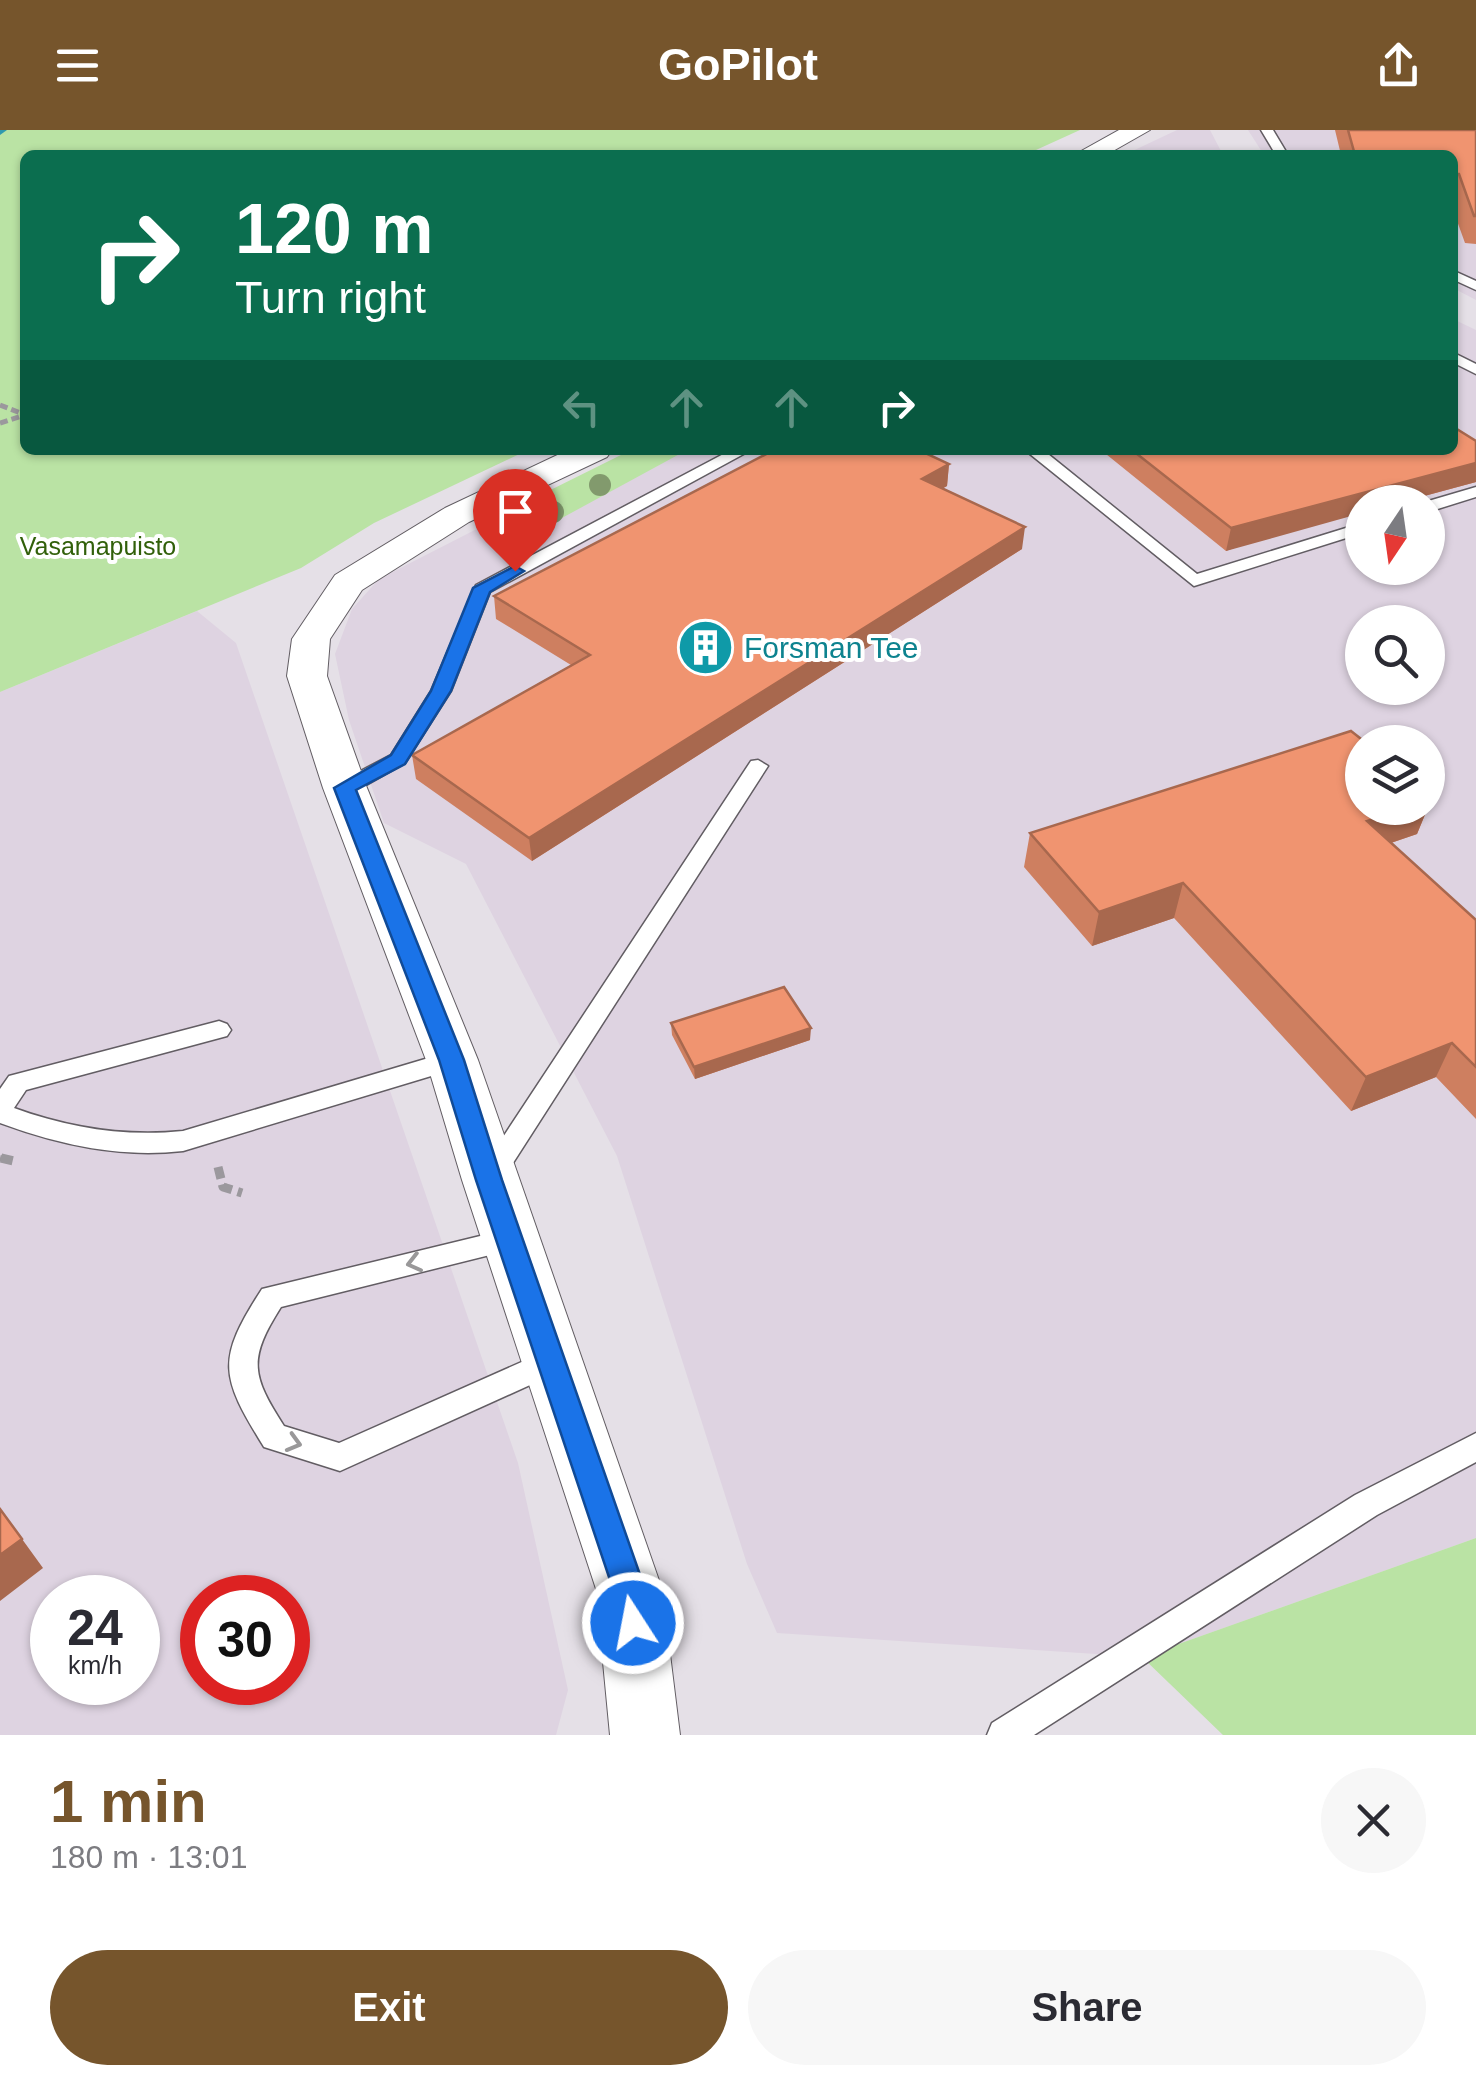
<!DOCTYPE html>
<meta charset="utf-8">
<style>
:root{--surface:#fff;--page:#f7f7f7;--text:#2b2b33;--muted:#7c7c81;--accent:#76552c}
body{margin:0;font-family:Helvetica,sans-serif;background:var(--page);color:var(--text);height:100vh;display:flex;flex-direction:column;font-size:38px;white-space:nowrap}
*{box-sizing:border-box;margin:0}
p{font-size:32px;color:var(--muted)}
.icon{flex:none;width:55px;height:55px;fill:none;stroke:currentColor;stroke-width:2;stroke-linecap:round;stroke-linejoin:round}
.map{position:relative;height:1605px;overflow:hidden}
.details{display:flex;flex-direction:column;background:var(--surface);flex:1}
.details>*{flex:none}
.top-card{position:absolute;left:20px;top:20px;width:1438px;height:305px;border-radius:15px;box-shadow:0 2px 8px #0004;background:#0b6e4f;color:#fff;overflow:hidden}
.needle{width:65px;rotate:193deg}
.fabs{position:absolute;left:1345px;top:355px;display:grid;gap:20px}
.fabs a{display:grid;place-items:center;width:100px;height:100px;border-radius:50%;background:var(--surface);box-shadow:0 2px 8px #0004;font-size:50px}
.speed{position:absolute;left:30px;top:1445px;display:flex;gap:20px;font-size:50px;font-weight:700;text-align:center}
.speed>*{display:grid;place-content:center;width:130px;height:130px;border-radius:50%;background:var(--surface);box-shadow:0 2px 8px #0004;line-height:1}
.speed small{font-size:25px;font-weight:400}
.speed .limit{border:15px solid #d22;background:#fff;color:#111}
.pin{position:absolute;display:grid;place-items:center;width:85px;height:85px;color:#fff;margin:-102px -42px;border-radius:50% 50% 50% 0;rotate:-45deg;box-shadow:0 0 10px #0007}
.pin .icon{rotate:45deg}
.me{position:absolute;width:110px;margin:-55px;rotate:349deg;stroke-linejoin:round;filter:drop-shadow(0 0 8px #0008)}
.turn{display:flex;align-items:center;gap:35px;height:210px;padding:0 50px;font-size:45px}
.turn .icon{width:130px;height:130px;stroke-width:2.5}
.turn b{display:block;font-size:70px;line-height:85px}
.lanes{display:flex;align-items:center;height:95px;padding:0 50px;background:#0003;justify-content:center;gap:50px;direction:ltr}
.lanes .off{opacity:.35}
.round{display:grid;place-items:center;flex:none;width:105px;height:105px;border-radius:52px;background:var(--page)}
.head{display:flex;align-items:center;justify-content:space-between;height:170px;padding:0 50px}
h1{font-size:60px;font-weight:600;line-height:75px;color:var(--accent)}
.cta{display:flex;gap:20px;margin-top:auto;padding:20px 50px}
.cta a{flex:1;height:115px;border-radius:60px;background:var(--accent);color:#fff;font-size:40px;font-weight:600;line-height:115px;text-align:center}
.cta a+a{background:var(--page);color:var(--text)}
header{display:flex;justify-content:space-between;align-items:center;height:130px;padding:0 50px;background:var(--accent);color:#fff;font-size:45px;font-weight:600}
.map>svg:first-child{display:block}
.built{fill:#ded3e1;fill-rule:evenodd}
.green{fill:#bae3a4}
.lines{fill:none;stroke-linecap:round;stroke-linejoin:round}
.stream{fill:#3099af;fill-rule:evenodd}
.lane-casing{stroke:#625d63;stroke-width:3}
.street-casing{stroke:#625d63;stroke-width:2}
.path-far2{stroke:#9b989d;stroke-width:5;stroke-dasharray:8 4;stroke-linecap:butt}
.path-far1{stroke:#9b989d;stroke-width:6;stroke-dasharray:10 5;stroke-linecap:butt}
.path{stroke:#9b989d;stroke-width:9;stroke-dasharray:12 6;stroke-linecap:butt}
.lane{fill:#fff;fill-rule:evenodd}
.street{fill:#fff;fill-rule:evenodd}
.tree{fill:#829a6d}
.wall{fill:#ce7f60}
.shaded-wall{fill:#a8684e}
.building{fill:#f09470;stroke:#a8684e;stroke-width:2.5}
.oneway{stroke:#999899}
.route{fill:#1a73e8;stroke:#114b97;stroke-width:2.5}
.labels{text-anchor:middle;stroke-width:8;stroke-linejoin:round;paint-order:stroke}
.far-park-label{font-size:25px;fill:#31600a;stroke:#fff}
.culture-label{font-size:30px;fill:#0d838f;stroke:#fff;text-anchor:start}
</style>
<header><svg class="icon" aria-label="menu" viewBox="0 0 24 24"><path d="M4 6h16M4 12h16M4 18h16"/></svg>GoPilot<svg class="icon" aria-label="share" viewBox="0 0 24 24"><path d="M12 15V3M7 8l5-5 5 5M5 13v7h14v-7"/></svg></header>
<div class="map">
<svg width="1476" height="1605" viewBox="0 0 1476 1605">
<rect width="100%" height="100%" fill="#e5e0e7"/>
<path class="built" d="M 1177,0 L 1210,0 L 1223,25 L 1124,25 Z
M 1248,0 L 1476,0 L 1476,170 L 1453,158 L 1452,25 L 1264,25 Z
M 1453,189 L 1476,200 L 1476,1408 L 1142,1527 L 777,1503 L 747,1434 L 617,1026 L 466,734 L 384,693 L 349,590 L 335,524 L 352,479 L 379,449 L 631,320 L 1452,320 ZM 1362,372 L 1428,372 L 1428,438 L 1362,438 ZM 1362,492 L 1428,492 L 1428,558 L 1362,558 ZM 1362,612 L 1428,612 L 1428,678 L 1362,678 Z
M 197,481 L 236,513 L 518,1333 L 568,1560 L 556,1605 L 0,1605 L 0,562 ZM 52,1468 L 138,1468 L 138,1552 L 52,1552 ZM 202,1468 L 288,1468 L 288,1552 L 202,1552 Z"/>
<path class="green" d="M 0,0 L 1080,0 L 1025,25 L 25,25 L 25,320 L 528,320 L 374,393 L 301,438 L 0,562 Z
M 631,320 L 687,320 L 538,401 L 503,407 L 476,397 Z
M 1476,1408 L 1476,1605 L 1223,1605 L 1142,1527 Z"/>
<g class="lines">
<path class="stream" d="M 0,0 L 7,0 L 0,5 Z"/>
<defs>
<path id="lane" d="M 1261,0 L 1273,0 L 1288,25 L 1276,25 Z
M 1452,140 L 1476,151 L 1476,160 L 1452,149 Z
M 1452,222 L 1476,234 L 1476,244 L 1452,232 Z
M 731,320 L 751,320 L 490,462 L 451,561 L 405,633 L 352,663 L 338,663 L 335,658 L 338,653 L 391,625 L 431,561 L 476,455 Z
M 1025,320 L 1043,320 L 1197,444 L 1362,393 L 1362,403 L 1194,456 Z
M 1476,357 L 1476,367 L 1428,382 L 1425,372 Z
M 758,630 L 768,636 L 502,1050 L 493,1053 L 484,1050 L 480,1043 L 484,1036 L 751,631 Z
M 219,891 L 227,894 L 231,900 L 227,906 L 26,960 L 14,978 C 69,998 124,1007 183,1001 L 452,921 L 461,923 L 464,930 L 461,937 L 183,1021 C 119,1028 60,1015 0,993 L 0,959 L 9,946 Z
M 509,1099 L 518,1102 L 522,1110 L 518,1118 L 281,1177 C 248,1229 251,1245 284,1296 L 339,1313 L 551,1219 L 561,1223 L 565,1232 L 561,1241 L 340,1341 L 264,1317 C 220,1246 216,1230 262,1159 Z
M 1476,1303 L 1476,1332 L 1377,1385 L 1034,1605 L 987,1605 L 992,1593 L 1355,1365 Z"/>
<path id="street" d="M 1119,0 L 1150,0 L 1106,25 L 1074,25 Z
M 568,320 L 612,320 L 607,327 L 469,392 L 362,460 L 330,509 L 327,546 L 367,658 L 478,930 L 662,1459 L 680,1605 L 610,1605 L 596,1459 L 462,1050 L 426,930 L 323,658 L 287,546 L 292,509 L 335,445 L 445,378 Z"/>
</defs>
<use href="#lane" class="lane-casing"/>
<use href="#street" class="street-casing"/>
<path class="path-far2" d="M 0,275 L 23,284
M 0,293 L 25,285"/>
<path class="path-far1" d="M 0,1028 L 12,1031"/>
<path class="path" d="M 1,1028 L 18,1032
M 218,1037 L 223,1057 L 242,1063"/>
<use href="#lane" class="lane"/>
<use href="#street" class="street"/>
</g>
<g class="tree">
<circle cx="600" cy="355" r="11"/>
<circle cx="553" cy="382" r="11"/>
<circle cx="507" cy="395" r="11"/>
</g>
<path class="wall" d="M 1335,0 L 1476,0 L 1476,114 L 1465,113 L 1452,77 L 1452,25 L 1341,25 Z
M 1476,311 L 1476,352 L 1402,372 L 1362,372 L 1226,421 L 1101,320 L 1452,320 Z
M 949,334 L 947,356 L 942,358 L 1022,419 L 532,731 L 416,649 L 412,625 L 571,535 L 496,489 L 494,466 Z
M 1431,670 L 1417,704 L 1391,713 L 1476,790 L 1476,989 L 1436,947 L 1351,981 L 1174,788 L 1092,816 L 1024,737 L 1030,703 Z
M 671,893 L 810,910 L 695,949 L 672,905 Z"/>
<path class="shaded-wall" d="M 1476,333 L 1476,352 L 1402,372 L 1362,372 L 1362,383 L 1226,421 L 1231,398 Z
M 949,334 L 947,356 L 920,372 L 922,349 Z
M 1025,397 L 1022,419 L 532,731 L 529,708 Z
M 1431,670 L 1417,704 L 1355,725 L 1367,691 L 1407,678 L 1428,678 L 1428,671 Z
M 1183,753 L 1174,788 L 1092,816 L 1099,782 Z
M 811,898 L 810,910 L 695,949 L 694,937 Z
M 1452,913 L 1436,947 L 1351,981 L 1366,947 Z
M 22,1409 L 43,1438 L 0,1471 L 0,1425 Z"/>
<path class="building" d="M 1348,0 L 1476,0 L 1476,86 L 1474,86 L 1459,44 L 1452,44 L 1452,25 L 1355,25 Z
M 1452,296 L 1476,311 L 1476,333 L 1231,398 L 1132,320 L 1452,320 Z
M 774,320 L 919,320 L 949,334 L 922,349 L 1025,397 L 529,708 L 412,625 L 590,525 L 494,466 Z
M 1351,601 L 1365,612 L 1362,612 L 1362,678 L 1407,678 L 1367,691 L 1476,790 L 1476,937 L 1452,913 L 1366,947 L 1183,753 L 1099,782 L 1030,703 Z
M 784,857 L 811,898 L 694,937 L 671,893 Z
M 0,1379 L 22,1409 L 0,1425 Z"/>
<defs><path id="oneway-chevron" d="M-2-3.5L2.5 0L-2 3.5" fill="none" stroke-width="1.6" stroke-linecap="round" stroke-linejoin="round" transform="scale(2.5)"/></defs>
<g class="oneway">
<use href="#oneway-chevron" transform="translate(414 1133) rotate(166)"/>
<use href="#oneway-chevron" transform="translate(294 1313) rotate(16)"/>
</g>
<path class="route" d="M 515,436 L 524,441 L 490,462 L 451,561 L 405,634 L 356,660 L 464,930 L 502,1050 L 645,1459 L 649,1493 L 645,1504 L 633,1509 L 622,1504 L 613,1459 L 476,1050 L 439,930 L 334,658 L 391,625 L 431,561 L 473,458 Z"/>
<defs>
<symbol id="building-disc" viewBox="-11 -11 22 22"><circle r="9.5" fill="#0f9aa8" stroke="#fff"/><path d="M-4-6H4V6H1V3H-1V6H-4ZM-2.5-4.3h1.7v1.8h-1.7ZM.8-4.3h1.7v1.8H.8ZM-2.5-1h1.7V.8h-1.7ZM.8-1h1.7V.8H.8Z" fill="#fff"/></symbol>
</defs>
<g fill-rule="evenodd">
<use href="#building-disc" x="674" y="486" width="63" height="63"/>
</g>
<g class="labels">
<g class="far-park-label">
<text x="98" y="425">Vasamapuisto</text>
</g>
<g class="culture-label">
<text x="744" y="528">Forsman Tee</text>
</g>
</g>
</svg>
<div class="fabs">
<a><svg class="needle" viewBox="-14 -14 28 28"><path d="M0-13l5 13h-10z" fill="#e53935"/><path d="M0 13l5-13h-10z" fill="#7c7c81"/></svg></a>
<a><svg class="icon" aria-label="search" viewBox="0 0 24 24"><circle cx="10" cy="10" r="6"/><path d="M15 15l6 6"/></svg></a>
<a><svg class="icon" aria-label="layers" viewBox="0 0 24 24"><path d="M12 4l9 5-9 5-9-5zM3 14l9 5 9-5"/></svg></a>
</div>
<div class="speed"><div>24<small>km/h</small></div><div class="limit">30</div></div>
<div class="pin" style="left:515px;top:441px;background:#d93025"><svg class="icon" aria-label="arrive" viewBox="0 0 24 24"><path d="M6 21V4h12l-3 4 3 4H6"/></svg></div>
<svg class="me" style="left:633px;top:1493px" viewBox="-20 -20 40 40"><circle r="17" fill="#1a73e8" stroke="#fff" stroke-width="3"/><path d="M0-11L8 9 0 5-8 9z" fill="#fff"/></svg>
<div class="top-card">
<div class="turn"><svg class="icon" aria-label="right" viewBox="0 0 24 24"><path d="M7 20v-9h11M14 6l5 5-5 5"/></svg><div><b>120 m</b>Turn right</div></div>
<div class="lanes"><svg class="icon off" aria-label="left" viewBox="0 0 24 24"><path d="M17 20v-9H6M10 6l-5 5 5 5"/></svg><svg class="icon off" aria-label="ahead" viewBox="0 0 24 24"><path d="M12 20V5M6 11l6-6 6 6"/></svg><svg class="icon off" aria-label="ahead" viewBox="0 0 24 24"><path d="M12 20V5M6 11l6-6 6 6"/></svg><svg class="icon" aria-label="right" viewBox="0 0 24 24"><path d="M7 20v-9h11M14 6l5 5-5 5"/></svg></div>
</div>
</div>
<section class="details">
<div class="head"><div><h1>1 min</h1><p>180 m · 13:01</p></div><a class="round"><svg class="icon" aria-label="close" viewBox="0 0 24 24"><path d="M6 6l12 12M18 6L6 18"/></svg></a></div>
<div class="cta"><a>Exit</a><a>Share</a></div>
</section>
